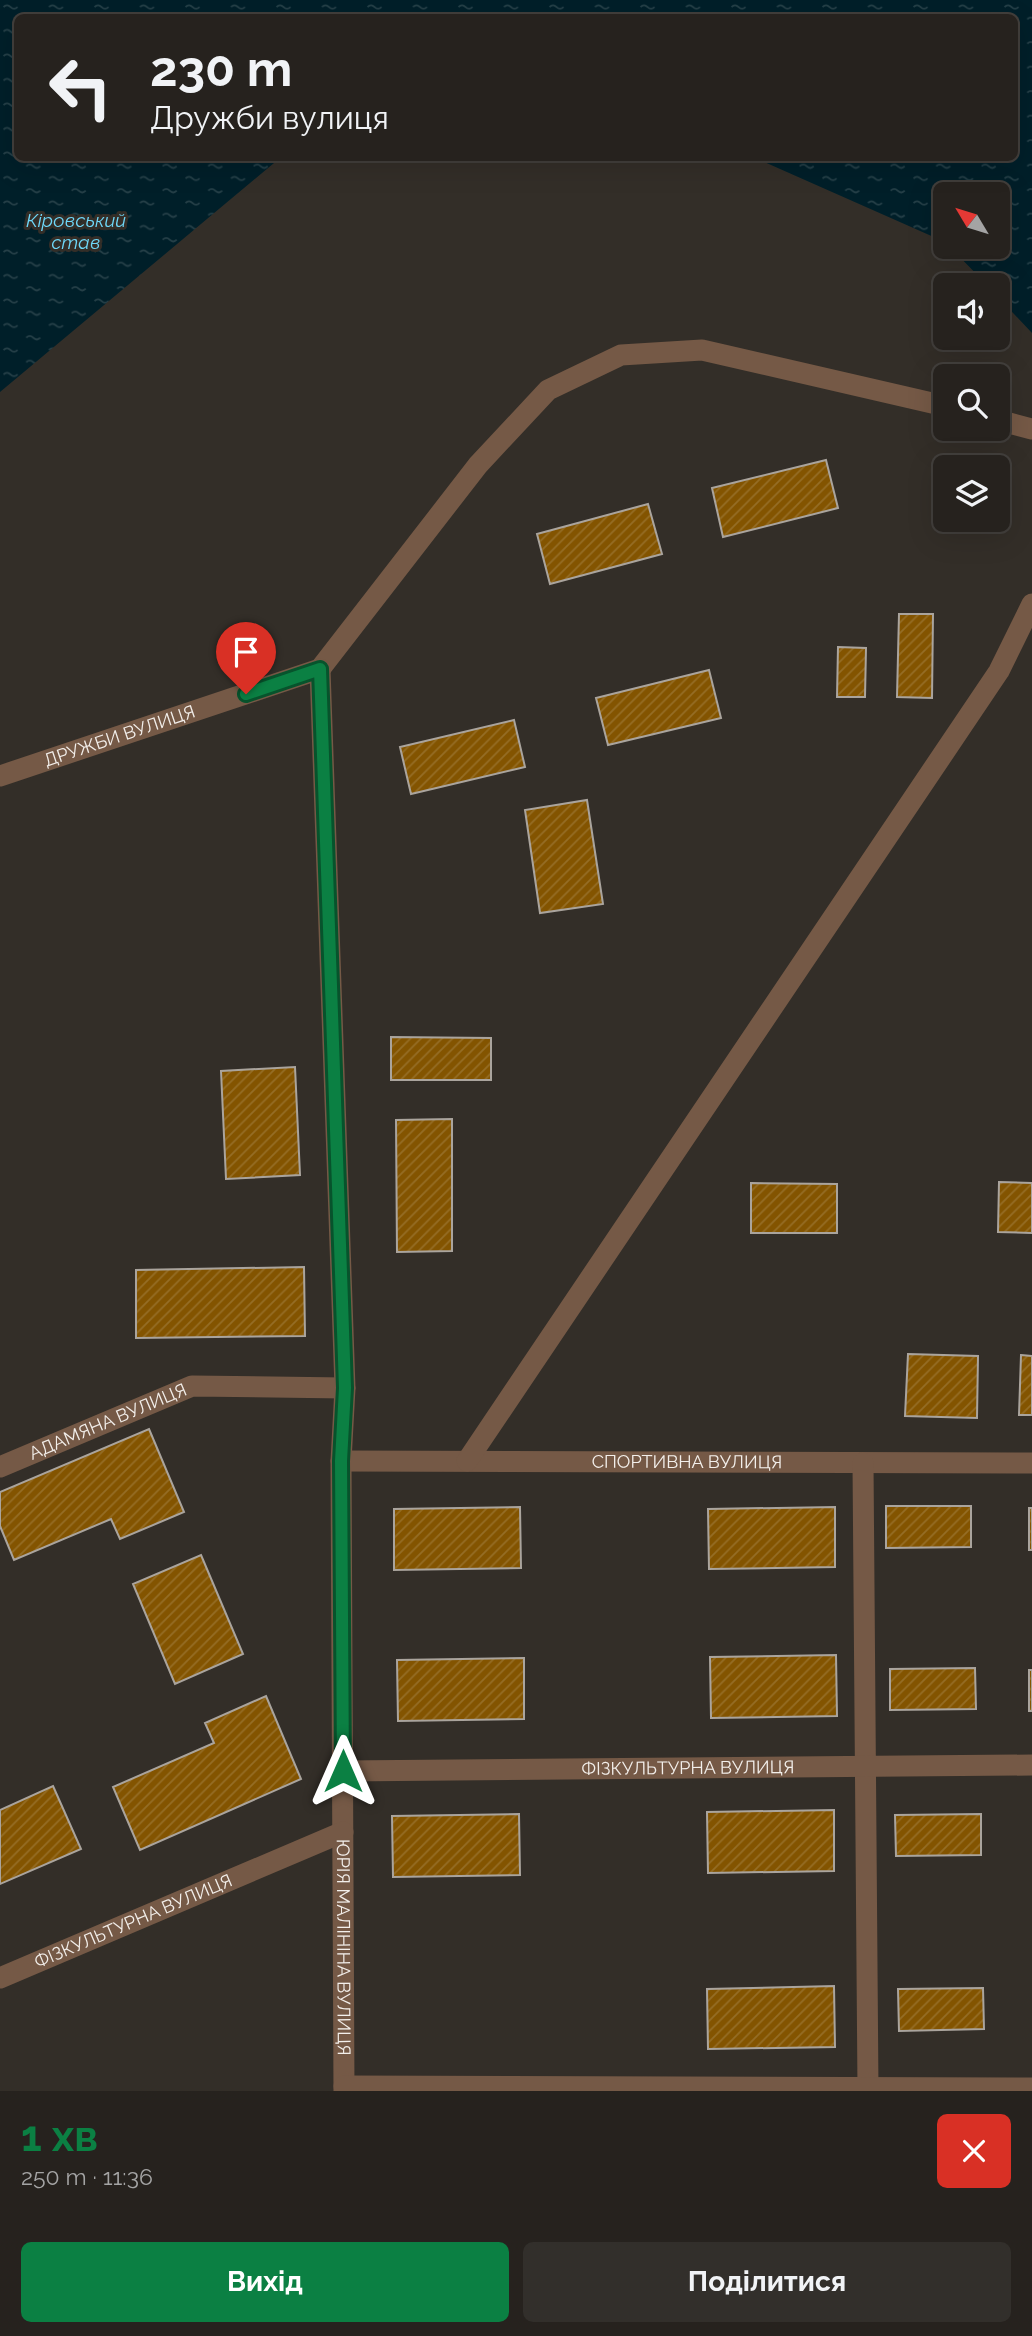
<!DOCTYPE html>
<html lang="uk">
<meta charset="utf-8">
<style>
:root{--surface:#26221e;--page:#322f2b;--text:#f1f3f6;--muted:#a4a4a4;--line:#423f3c;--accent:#0b8043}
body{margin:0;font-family:Raleway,sans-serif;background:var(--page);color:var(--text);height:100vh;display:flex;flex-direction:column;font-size:26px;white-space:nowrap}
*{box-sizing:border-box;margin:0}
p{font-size:23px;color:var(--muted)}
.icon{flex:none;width:38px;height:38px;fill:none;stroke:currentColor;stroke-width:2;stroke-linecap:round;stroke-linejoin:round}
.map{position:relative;height:2091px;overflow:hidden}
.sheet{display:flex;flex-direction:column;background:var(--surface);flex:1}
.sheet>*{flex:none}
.guide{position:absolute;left:14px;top:14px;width:1004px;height:147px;border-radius:10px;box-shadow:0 7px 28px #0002,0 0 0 2px var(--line);background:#26221e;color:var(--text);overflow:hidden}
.needle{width:46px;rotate:308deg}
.buttons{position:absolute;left:933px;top:182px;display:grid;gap:14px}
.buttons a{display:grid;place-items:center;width:77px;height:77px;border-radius:10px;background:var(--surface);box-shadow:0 7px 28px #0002,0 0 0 2px var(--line);font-size:35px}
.pin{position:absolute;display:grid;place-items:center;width:60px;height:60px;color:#fff;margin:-72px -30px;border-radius:50% 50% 50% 0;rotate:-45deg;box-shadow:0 0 7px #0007}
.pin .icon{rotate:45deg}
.me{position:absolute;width:77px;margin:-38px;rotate:0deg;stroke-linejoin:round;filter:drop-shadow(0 0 5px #0008)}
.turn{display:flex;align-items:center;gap:24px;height:147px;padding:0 21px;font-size:32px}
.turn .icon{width:91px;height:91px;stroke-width:2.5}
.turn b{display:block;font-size:49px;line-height:60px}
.round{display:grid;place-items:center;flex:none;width:74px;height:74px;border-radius:10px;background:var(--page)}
.summary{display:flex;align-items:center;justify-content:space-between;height:119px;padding:0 21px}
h1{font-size:42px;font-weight:700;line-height:52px;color:var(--accent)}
.cta{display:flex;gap:14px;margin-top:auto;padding:14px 21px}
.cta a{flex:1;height:80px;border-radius:10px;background:var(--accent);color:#fff;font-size:28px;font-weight:700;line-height:80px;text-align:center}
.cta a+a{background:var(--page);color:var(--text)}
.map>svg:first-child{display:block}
.water{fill:url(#water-ripples)}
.building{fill:url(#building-hatch);stroke:#aaa49d;stroke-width:2}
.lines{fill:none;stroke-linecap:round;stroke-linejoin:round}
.minor{stroke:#755946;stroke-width:21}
.route-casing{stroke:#07532c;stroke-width:18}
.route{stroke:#0b8043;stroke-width:12}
.labels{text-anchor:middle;stroke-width:6;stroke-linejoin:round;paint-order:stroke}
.street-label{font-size:18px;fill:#f3efeb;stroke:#332e28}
.water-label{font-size:19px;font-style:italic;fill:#6ed8f9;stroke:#332e28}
</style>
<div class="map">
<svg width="1032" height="2091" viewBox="0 0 1032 2091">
<defs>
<pattern id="water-ripples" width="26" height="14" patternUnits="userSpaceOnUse" patternTransform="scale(1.75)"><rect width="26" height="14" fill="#001f29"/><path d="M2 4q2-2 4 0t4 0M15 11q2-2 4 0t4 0" fill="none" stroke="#264048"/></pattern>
<pattern id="building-hatch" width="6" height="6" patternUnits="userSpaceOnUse" patternTransform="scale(1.75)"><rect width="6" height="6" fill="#835400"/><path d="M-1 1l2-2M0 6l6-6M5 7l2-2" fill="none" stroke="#956d25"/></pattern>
</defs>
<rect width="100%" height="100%" fill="#332e28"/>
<path class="water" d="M 0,0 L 1032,0 L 1032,333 L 998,297 L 998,285 L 987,285 L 950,247 L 998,247 L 998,194 L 945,194 L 945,242 L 755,158 L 1015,158 L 1015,18 L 18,18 L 18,158 L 280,158 L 0,392 Z"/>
<path class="building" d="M 826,460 L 838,508 L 723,537 L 712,488 Z
M 648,504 L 662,554 L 550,584 L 537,534 Z
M 899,614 L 933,614 L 932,698 L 897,697 Z
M 838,647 L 866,648 L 865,697 L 837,697 Z
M 709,670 L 721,718 L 608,745 L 596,698 Z
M 514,720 L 525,767 L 411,794 L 400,747 Z
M 587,800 L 603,904 L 540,913 L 525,810 Z
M 391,1037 L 491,1038 L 491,1080 L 391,1080 Z
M 295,1067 L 300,1175 L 226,1179 L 221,1071 Z
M 452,1119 L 452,1251 L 397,1252 L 396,1120 Z
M 999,1182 L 1032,1183 L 1032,1233 L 998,1232 Z
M 751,1183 L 837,1184 L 837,1233 L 751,1233 Z
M 304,1267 L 305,1336 L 136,1338 L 136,1270 Z
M 908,1354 L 978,1356 L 977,1418 L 905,1416 Z
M 1021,1355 L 1032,1356 L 1032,1415 L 1019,1415 Z
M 149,1429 L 184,1512 L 120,1539 L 111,1519 L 14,1560 L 0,1526 L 0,1492 Z
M 886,1506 L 971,1506 L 971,1547 L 886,1548 Z
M 520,1507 L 521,1568 L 394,1570 L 394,1509 Z
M 835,1507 L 835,1567 L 709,1569 L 708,1509 Z
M 1029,1508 L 1032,1508 L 1032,1550 L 1029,1550 Z
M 201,1555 L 243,1654 L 175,1684 L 133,1584 Z
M 836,1655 L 837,1716 L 711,1718 L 710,1657 Z
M 524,1658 L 524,1719 L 398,1721 L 397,1660 Z
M 975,1668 L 976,1709 L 890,1710 L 890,1669 Z
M 1029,1670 L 1032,1670 L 1032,1711 L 1029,1711 Z
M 266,1696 L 301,1779 L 140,1850 L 113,1787 L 214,1743 L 205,1723 Z
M 53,1786 L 81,1849 L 0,1884 L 0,1810 Z
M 834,1810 L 834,1871 L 708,1873 L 707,1812 Z
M 519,1814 L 520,1875 L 393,1877 L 392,1816 Z
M 981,1814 L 981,1855 L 896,1856 L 895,1815 Z
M 834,1986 L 835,2047 L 708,2049 L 707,1989 Z
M 983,1988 L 984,2029 L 899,2031 L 898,1989 Z"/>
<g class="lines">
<g class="minor">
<path d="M 998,420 L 1032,429"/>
<path id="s1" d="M 320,669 L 345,1388 L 341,1461 L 344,2091"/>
<path d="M 320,669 L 478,465 L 548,390 L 621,355 L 702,350 L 945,406"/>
<path id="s2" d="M 0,776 L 320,669"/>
<path id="s3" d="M 341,1461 L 1032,1463"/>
<path d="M 467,1461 L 999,671 L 1032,604"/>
<path d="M 863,1463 L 868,2091"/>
<path id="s4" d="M 0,1467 L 192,1386 L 345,1388"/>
<path id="s5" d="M 343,1771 L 1032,1765"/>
<path id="s6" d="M 0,1978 L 343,1832"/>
<path d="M 344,2086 L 1032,2088"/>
</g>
</g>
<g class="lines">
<defs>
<path id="route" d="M 246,694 L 320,669 L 345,1388 L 341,1461 L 343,1771"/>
</defs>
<use href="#route" class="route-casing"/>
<use href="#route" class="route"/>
</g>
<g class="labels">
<g class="street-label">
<text dy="6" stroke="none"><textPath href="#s2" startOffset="126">ДРУЖБИ ВУЛИЦЯ</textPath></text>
<text dy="6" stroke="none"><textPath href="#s4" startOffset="117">АДАМЯНА ВУЛИЦЯ</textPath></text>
<text dy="6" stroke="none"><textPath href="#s3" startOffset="346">СПОРТИВНА ВУЛИЦЯ</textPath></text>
<text dy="6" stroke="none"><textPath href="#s5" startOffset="345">ФIЗКУЛЬТУРНА ВУЛИЦЯ</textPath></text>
<text dy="6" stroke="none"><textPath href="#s6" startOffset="145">ФIЗКУЛЬТУРНА ВУЛИЦЯ</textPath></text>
<text dy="6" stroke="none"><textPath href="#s1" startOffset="1279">ЮРІЯ МАЛІНІНА ВУЛИЦЯ</textPath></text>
</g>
<g class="water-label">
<text x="76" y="227">Кіровський<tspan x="76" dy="22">став</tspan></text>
</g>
</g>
</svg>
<div class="buttons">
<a><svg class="needle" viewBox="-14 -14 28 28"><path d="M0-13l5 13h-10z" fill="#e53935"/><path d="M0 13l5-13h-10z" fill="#a4a4a4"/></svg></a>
<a><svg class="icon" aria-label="sound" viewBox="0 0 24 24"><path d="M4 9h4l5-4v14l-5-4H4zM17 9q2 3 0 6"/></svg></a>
<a><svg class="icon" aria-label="search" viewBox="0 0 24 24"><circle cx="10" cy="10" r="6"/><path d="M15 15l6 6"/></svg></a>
<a><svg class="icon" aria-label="layers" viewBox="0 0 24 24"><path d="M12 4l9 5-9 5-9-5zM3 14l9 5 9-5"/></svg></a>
</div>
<div class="pin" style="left:246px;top:694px;background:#d93025"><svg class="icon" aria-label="arrive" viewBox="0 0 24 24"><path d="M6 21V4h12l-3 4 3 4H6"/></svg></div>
<svg class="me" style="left:343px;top:1771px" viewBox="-20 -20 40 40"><path d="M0-17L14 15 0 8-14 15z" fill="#0b8043" stroke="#fff" stroke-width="4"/></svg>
<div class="guide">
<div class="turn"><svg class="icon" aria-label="left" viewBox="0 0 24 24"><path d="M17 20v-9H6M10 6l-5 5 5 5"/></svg><div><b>230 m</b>Дружби вулиця</div></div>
</div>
</div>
<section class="sheet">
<div class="summary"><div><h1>1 хв</h1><p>250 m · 11:36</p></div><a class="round" style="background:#d93025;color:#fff"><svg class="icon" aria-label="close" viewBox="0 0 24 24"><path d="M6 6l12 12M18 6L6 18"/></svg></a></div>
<div class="cta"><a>Вихід</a><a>Поділитися</a></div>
</section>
